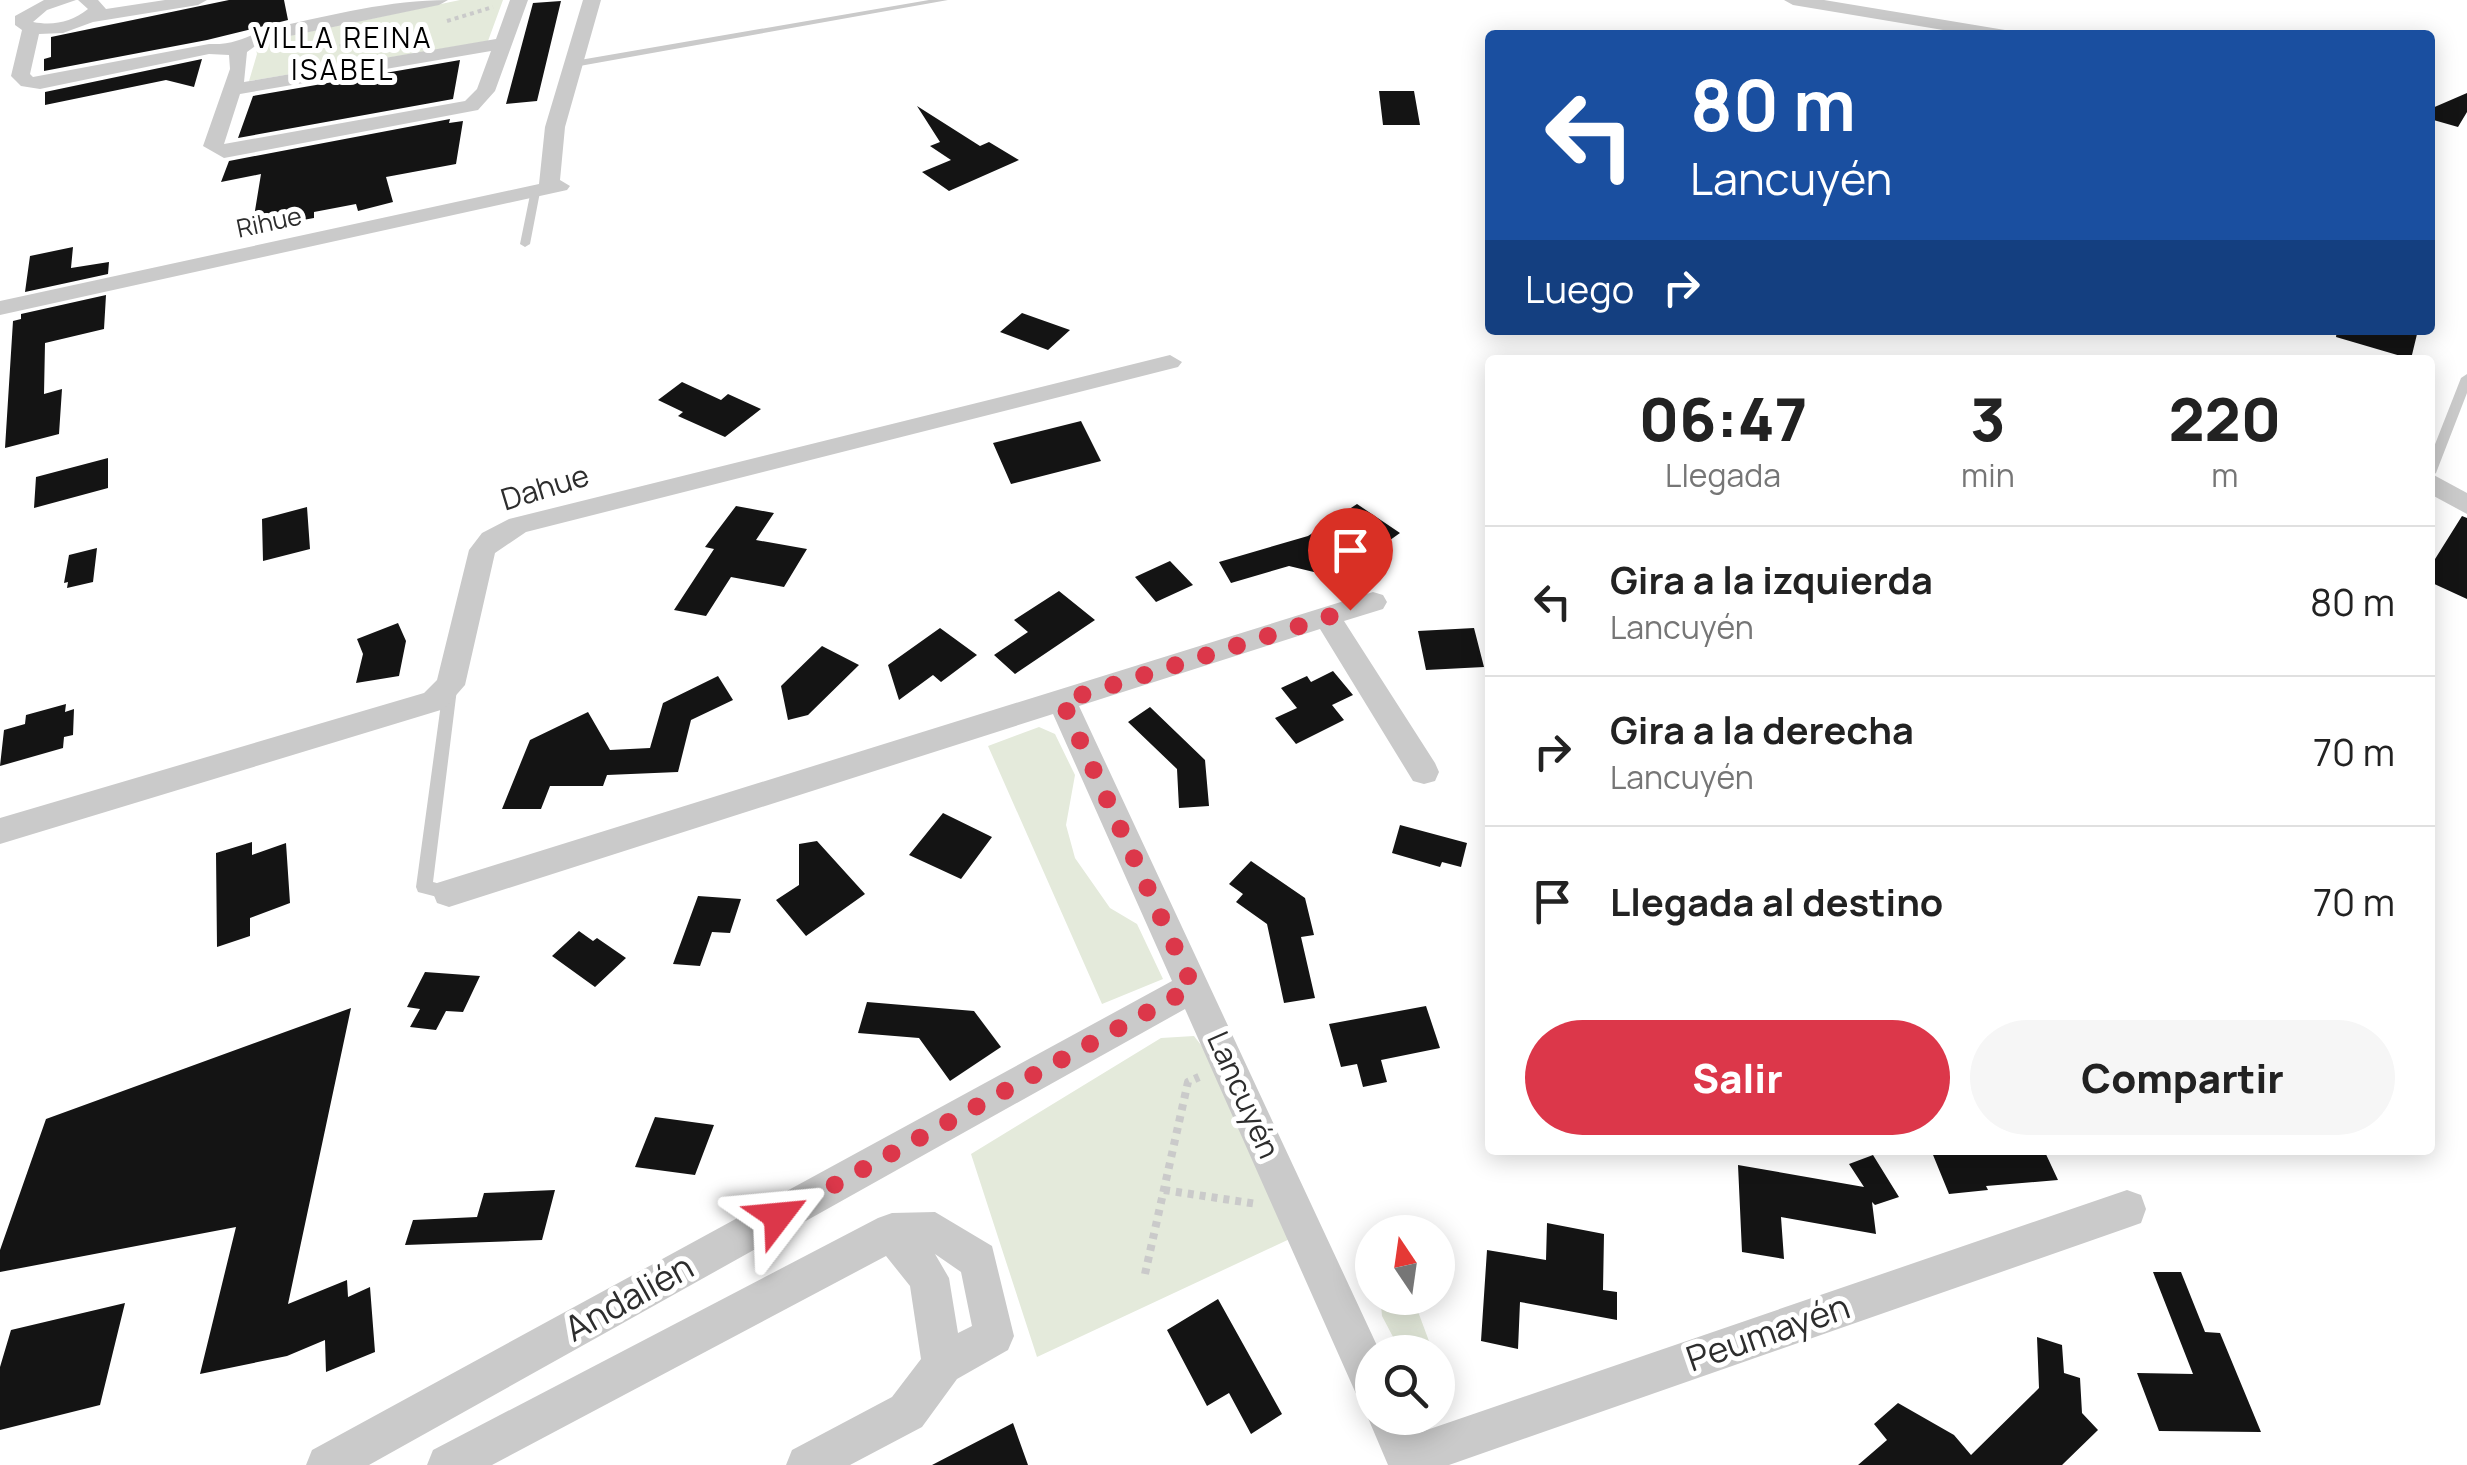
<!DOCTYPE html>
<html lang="es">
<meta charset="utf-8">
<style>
:root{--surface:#fff;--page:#f6f6f6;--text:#222;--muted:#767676;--line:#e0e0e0;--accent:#dc374a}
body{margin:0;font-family:Manrope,sans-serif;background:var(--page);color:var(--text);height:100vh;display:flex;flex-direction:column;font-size:38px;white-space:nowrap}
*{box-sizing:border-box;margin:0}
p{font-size:32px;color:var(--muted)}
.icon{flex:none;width:55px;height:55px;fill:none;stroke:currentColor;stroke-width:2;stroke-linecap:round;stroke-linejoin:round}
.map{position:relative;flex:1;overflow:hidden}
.details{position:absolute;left:1485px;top:355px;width:950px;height:800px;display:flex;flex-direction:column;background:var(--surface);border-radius:10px;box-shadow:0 5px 25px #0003}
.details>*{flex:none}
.guide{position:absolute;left:1485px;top:30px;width:950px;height:305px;border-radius:10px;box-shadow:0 5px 25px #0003;background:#1a4fa0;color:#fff;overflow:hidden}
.needle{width:65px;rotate:347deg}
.controls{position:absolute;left:1355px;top:1215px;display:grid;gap:20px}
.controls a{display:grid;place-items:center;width:100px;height:100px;border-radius:50%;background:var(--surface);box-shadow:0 5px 25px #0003;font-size:50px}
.pin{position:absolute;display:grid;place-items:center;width:85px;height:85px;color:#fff;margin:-102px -42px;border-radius:50% 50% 50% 0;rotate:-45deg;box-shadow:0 0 10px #0007}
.pin .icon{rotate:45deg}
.me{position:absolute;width:110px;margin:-55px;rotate:61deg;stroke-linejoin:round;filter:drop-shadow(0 0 8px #0008)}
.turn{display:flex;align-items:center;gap:35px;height:210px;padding:0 40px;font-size:45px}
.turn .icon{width:130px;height:130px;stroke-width:2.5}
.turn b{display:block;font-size:70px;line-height:85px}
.then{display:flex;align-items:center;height:95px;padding:0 40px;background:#0003;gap:20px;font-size:38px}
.eta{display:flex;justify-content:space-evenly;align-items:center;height:170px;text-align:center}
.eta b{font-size:60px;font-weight:800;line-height:70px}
.action{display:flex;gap:20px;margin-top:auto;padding:20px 40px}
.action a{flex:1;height:115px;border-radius:60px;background:var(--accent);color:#fff;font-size:40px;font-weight:800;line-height:115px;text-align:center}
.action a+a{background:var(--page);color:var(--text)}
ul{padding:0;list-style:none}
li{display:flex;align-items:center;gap:30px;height:150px;padding:0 40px;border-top:2px solid var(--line)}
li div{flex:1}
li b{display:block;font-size:38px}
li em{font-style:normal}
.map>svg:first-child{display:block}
.green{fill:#e4eadb}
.building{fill:#141414}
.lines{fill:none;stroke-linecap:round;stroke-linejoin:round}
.path-far1{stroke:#cacaca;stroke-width:4;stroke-dasharray:4 4;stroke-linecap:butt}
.path{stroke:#cacaca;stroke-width:8;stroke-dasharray:6 6;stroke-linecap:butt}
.lane{fill:#cacaca;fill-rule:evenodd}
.street{fill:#cacaca;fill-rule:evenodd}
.route{stroke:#dc374a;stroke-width:18;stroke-dasharray:0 32.4}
.labels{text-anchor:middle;stroke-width:10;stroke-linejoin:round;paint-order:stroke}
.far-street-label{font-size:25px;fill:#2d2d2d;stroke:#fff}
.far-neighbourhood-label{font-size:28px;letter-spacing:2.5px;fill:#000;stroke:#fff}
.street-label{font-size:30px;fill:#2d2d2d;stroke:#fff}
.near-street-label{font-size:35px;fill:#2d2d2d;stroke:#fff}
</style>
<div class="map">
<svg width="2467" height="1465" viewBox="0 0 2467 1465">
<rect width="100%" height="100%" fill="#fff"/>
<path class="green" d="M 460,0 L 503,0 L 488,41 L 249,81 L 257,54 L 255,45 L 260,42 Z
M 1039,727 L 1055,734 L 1075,775 L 1066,825 L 1075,858 L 1110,908 L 1137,924 L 1163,979 L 1102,1004 L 988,746 Z
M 1194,1036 L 1208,1054 L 1296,1236 L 1037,1357 L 971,1154 L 1161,1038 Z
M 1395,1298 L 1413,1298 L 1433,1352 L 1401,1352 L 1382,1316 L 1381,1305 Z"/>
<path class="building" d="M 229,0 L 284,0 L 288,20 L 207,40 L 44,71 L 44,59 L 51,57 L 51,37 Z
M 561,1 L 537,101 L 506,104 L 533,3 Z
M 202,59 L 194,87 L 166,80 L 45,105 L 45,92 Z
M 460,60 L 453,99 L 238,138 L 253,96 Z
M 1379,91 L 1414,91 L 1420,125 L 1383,125 Z
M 2467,93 L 2467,112 L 2458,127 L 2430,119 L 2430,109 Z
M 917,106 L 980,146 L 989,142 L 1019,160 L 949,191 L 922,172 L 951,160 L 930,146 L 940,142 Z
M 450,119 L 449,123 L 463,121 L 456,164 L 386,177 L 393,202 L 358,211 L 356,204 L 314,212 L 314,218 L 252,229 L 261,174 L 221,182 L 229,161 Z
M 73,247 L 71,268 L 109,262 L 108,274 L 25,292 L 30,256 Z
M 106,295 L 104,329 L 45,343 L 44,394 L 62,389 L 59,434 L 5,448 L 13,321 L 21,319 L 21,314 Z
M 1022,313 L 1070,330 L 1048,350 L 1000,332 Z
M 2337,330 L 2418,330 L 2411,359 L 2336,337 Z
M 682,382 L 721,400 L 728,394 L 761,409 L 725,437 L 678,416 L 683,412 L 658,400 Z
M 1081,421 L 1101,461 L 1011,484 L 993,443 Z
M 108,458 L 108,488 L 34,508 L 36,477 Z
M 1357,504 L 1400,533 L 1362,560 L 1334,540 L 1334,553 L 1326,555 L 1318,573 L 1289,566 L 1231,583 L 1219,562 L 1308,536 Z
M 736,506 L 774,513 L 756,540 L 807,549 L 784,587 L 731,577 L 706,616 L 674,610 L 714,549 L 705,547 Z
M 307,507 L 310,549 L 263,561 L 262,519 Z
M 2462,516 L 2467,518 L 2467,599 L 2430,582 L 2430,567 Z
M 97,548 L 93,582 L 67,588 L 68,582 L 64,583 L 69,555 Z
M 1170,561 L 1193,585 L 1156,602 L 1135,577 Z
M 1059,591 L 1095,620 L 1015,674 L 994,655 L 1028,632 L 1014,620 Z
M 398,623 L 406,641 L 399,676 L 356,683 L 363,654 L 357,639 Z
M 940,628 L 977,655 L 941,682 L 933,675 L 899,700 L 888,665 Z
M 1474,628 L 1484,667 L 1426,670 L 1418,631 Z
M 822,646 L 859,665 L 808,715 L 788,720 L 781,686 Z
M 1333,671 L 1353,695 L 1332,705 L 1344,720 L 1296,744 L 1275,718 L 1297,708 L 1281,688 L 1307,676 L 1311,682 Z
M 718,676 L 733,700 L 691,720 L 678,772 L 607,775 L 603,786 L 550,786 L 541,809 L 502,809 L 530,740 L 588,712 L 610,750 L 650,748 L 663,703 Z
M 66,704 L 65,712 L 74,709 L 73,735 L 64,737 L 63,748 L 0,766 L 4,730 L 25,724 L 26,715 Z
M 1150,707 L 1205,760 L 1209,806 L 1179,808 L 1177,769 L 1128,722 Z
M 943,813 L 992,837 L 961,879 L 909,855 Z
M 1400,825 L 1467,843 L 1461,867 L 1442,862 L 1440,867 L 1392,853 Z
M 817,841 L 865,894 L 806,936 L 776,900 L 799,885 L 799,844 Z
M 252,842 L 252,855 L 286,843 L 290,903 L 250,918 L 250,936 L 217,947 L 216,853 Z
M 1251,861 L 1305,898 L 1314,935 L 1301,937 L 1315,998 L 1284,1003 L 1267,924 L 1236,902 L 1243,894 L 1229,884 Z
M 698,896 L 741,899 L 730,933 L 712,932 L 700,966 L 673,964 Z
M 579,931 L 593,941 L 597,938 L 626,958 L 595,987 L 552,956 Z
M 425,972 L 480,976 L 463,1012 L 446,1011 L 436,1030 L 410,1027 L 420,1009 L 407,1007 Z
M 867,1002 L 974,1011 L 1001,1047 L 950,1081 L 919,1038 L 858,1033 Z
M 1426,1006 L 1440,1048 L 1381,1060 L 1387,1082 L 1363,1087 L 1357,1064 L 1341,1067 L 1329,1024 Z
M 351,1008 L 288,1304 L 347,1280 L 348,1297 L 370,1287 L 375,1352 L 326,1372 L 325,1340 L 287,1356 L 200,1374 L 236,1227 L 0,1272 L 0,1250 L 46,1119 Z
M 655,1117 L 714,1125 L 695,1175 L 635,1167 Z
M 1931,1150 L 2044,1150 L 2058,1180 L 1986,1186 L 1988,1190 L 1949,1194 Z
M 1873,1155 L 1899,1197 L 1875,1205 L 1872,1202 L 1876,1234 L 1781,1217 L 1784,1259 L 1742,1252 L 1738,1165 L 1864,1187 L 1849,1164 Z
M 555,1190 L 542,1240 L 405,1245 L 413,1220 L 477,1217 L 484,1193 Z
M 1547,1223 L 1604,1234 L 1603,1290 L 1617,1292 L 1617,1320 L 1520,1302 L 1518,1349 L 1481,1341 L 1487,1250 L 1546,1260 Z
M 2153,1272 L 2181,1272 L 2205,1332 L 2220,1333 L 2261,1432 L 2159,1431 L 2137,1373 L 2193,1374 Z
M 1218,1299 L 1282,1414 L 1251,1434 L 1229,1393 L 1207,1406 L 1167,1330 Z
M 125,1303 L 100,1405 L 0,1430 L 0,1367 L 11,1330 Z
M 2037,1337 L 2062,1345 L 2064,1373 L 2080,1378 L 2082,1413 L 2098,1430 L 2062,1465 L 1858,1465 L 1887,1440 L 1874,1424 L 1898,1403 L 1954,1435 L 1971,1455 L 2039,1388 Z
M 1013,1423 L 1028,1465 L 932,1465 Z"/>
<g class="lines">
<path class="path-far1" d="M 447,21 L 493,7
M 332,48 L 380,38"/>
<path class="path" d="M 1164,1190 L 1257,1204
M 1145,1274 L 1188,1082 L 1199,1077"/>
<path class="lane" d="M 929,0 L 948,0 L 574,67 L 569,64 L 574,61 Z
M 531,190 L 540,192 L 530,244 L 525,247 L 520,244 Z
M 2467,374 L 2467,393 L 2436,473 L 2430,477 L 2430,457 L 2461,378 Z
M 450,683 L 457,689 L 433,882 L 455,888 L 457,893 L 455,898 L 449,900 L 418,892 L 416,887 L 443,689 Z"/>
<path class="street" d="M 44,0 L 76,0 L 47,10 L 33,22 C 54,26 71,22 88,9 L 78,0 L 98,0 L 106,9 L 165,0 L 207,0 L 198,5 L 93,22 L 63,33 L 39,34 L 30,74 L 33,77 L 209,44 C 240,45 247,34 276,27 C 332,15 390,0 448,0 L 439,5 L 261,42 L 247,52 L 244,82 L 496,39 L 510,0 L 528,0 L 495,91 L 478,110 L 224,158 L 203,146 L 230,69 L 229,55 L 209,54 L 40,89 L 21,86 L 11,76 L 22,30 L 15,25 L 15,16 ZM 491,51 L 477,89 L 465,101 L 224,144 L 240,94 Z
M 583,0 L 601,0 L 565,127 L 560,180 L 570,186 L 567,190 L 0,315 L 0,301 L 539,184 L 545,127 Z
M 1784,0 L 1824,0 L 2005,30 L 2014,35 L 1973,35 L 1793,5 Z
M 1170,355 L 1182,362 L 1178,367 L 526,532 L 495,553 L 465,685 L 444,709 L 0,844 L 0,818 L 424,693 L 437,680 L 469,550 L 482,533 L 509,519 Z
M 2430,473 L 2467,493 L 2467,514 L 2430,494 Z
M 1373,592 L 1383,595 L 1387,602 L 1383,609 L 1344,621 L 1435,763 L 1439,772 L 1435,781 L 1424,784 L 1413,781 L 1320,629 L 1079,706 L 1380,1352 L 1372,1352 L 1372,1401 L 1357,1396 L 1185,1009 L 369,1465 L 306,1465 L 312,1450 L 1172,981 L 1053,714 L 449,907 L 437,903 L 433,893 L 437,883 Z
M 2127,1190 L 2141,1195 L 2146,1209 L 2141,1223 L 2127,1228 L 1449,1465 L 1388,1465 L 1368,1418 L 1372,1407 L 1372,1418 L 1410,1418 L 1418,1433 Z
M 935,1212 L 992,1246 L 1014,1336 L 1008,1350 L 957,1379 L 922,1427 L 850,1465 L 786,1465 L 792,1450 L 892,1397 L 921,1359 L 910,1286 L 886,1256 L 492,1465 L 427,1465 L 433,1450 L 878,1218 L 892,1213 ZM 935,1254 L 961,1272 L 972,1326 L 958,1333 L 949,1278 Z"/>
</g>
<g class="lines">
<path class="route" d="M 778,1216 L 1193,987 L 1062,701 L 1350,610"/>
</g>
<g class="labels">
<g class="far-street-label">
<text transform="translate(269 222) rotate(-12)" y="9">Rihue</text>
</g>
<g class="far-neighbourhood-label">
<text x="343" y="48">VILLA REINA<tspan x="343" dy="32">ISABEL</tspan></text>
</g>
<g class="street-label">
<text transform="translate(545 488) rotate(-17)" y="10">Dahue</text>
<text transform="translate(1243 1095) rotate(66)" y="10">Lancuyén</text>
</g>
<g class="near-street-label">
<text transform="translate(629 1298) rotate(-29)" y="12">Andalién</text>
<text transform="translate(1768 1333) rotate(-19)" y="12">Peumayén</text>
</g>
</g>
</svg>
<div class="controls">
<a><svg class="needle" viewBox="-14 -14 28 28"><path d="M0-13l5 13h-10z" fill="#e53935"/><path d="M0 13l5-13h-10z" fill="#767676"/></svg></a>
<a><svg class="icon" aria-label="search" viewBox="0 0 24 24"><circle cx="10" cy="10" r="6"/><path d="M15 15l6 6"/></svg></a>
</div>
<div class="pin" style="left:1350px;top:610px;background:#d93025"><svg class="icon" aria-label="arrive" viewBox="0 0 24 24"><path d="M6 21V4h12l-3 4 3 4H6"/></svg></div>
<svg class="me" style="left:778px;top:1216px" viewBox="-20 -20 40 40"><path d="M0-17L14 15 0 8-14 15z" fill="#dc374a" stroke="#fff" stroke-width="4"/></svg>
<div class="guide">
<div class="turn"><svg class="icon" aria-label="left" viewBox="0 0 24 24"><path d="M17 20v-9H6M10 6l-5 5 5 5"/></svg><div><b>80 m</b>Lancuyén</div></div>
<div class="then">Luego<svg class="icon" aria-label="right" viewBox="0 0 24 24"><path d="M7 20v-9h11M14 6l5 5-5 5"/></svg></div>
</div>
<section class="details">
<div class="eta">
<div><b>06:47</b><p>Llegada</p></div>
<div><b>3</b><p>min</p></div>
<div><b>220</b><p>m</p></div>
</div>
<ul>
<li><svg class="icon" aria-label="left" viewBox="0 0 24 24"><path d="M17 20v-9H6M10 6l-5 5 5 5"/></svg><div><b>Gira a la izquierda</b><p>Lancuyén</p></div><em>80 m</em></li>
<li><svg class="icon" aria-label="right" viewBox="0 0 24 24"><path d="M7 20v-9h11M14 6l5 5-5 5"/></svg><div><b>Gira a la derecha</b><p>Lancuyén</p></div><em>70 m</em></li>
<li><svg class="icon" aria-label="arrive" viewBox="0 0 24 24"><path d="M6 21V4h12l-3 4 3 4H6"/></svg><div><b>Llegada al destino</b></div><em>70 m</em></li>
</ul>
<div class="action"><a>Salir</a><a>Compartir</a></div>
</section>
</div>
